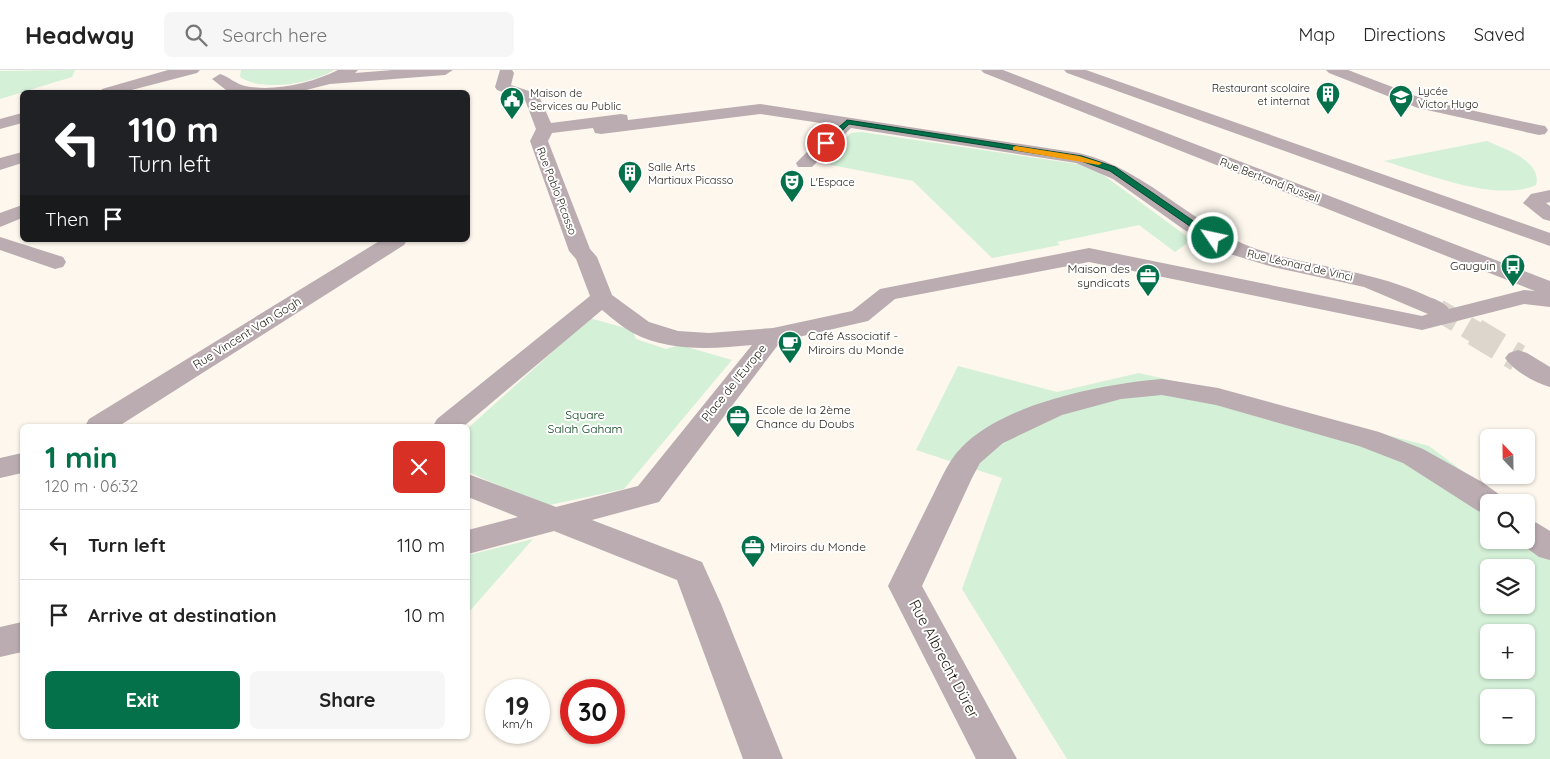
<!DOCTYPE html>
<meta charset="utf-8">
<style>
:root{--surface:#fff;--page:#f6f6f6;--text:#222;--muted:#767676;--line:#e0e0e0;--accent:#05714a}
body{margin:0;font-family:Quicksand,sans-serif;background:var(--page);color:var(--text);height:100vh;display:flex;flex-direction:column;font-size:19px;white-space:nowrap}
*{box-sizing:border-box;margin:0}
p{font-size:16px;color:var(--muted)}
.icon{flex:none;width:28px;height:28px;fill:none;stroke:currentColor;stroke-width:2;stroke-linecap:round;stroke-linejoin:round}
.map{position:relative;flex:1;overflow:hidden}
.panel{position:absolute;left:20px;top:354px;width:450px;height:315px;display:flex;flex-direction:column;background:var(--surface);border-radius:8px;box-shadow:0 1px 4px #0004}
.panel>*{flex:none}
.top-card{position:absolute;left:20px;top:20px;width:450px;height:152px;border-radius:8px;box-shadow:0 1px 4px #0004;background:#202124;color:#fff;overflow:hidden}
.needle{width:32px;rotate:338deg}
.tools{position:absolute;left:1480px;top:359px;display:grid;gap:10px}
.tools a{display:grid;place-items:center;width:55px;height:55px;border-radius:8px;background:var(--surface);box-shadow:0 1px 4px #0004;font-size:25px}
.speed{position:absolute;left:485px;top:609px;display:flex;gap:10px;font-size:25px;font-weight:700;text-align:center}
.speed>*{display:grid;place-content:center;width:65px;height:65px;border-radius:50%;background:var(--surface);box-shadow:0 1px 4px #0004;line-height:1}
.speed small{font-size:12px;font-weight:400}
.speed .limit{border:8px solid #d22;background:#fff;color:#111}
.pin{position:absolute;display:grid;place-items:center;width:42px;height:42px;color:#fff;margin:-21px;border:2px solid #fff;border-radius:50%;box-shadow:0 1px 5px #0007}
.me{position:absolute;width:55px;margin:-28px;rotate:304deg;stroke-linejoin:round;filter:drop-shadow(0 0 4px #0008)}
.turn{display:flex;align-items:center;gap:18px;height:105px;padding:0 25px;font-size:22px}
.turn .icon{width:65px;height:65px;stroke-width:2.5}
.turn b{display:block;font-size:35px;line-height:42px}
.then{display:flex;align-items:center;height:48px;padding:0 25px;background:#0003;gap:10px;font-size:19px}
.round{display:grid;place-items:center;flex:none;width:52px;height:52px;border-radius:8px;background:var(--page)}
.summary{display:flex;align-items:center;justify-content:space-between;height:85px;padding:0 25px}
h1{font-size:30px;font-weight:700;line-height:38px;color:var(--accent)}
.primary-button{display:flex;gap:10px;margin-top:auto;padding:10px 25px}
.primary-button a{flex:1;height:58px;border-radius:8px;background:var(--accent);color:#fff;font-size:20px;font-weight:700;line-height:58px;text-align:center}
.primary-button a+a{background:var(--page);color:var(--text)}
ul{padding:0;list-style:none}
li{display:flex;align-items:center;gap:15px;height:70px;padding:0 25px;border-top:1px solid var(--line)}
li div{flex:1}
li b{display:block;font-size:19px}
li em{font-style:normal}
header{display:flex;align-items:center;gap:30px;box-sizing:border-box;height:70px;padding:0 25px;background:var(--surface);border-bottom:1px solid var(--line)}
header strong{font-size:24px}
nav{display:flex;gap:28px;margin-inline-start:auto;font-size:18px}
.search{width:350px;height:45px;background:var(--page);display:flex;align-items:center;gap:12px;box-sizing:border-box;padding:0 18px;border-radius:8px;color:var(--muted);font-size:19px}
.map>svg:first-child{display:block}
.green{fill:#d4f0d7;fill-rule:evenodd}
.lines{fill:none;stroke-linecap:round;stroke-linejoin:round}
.minor-tunnel-far1{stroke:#dcd6cc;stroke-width:22;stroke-dasharray:22 11;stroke-linecap:butt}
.minor-tunnel{stroke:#dcd6cc;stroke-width:28;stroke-dasharray:28 14;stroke-linecap:butt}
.minor{fill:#baacb1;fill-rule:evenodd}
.route{fill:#05714a;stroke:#034930}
.slow{fill:#f59e0b}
.labels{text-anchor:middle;stroke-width:4;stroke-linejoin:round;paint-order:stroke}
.far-poi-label{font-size:11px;fill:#211b12;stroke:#fff;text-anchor:start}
.far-street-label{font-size:11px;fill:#211b12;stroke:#fff}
.poi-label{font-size:12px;fill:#211b12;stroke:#fff;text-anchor:start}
.street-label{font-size:12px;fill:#211b12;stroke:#fff}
.park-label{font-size:12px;fill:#044016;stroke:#fff}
.near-street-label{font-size:15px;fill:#211b12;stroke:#fff}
</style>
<header>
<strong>Headway</strong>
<div class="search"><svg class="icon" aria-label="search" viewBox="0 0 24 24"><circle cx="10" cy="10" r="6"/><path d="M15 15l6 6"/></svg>Search here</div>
<nav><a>Map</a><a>Directions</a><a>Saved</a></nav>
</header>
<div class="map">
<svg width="1550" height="689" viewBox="0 0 1550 689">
<rect width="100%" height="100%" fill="#fdf7ed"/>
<path class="green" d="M 75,0 L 72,7 L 0,29 L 0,1 Z
M 241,0 L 334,0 C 312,14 261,22 240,7 Z
M 862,62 L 1084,95 L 1098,101 L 1189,168 L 1186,174 L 1175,182 L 1139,155 L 1057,172 L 1060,175 L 992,188 L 913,111 L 821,93 L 851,63 Z
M 1487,71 C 1504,79 1543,91 1536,115 C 1496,133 1424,103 1384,91 Z
M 590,248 L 632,260 L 636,269 L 666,279 L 680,275 L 732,290 L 624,419 L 545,436 L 468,402 L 468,358 Z
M 958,296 L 1057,322 L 1139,303 L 1235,325 L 1429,376 L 1504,432 L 1489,432 L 1489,470 L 1526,470 L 1526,449 L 1550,466 L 1550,689 L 1067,689 L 962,519 L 1002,408 L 916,380 ZM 1489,498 L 1526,498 L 1526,535 L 1489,535 ZM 1489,562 L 1526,562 L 1526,600 L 1489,600 ZM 1489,628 L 1526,628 L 1526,665 L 1489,665 Z
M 533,469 L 468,543 L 468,485 Z"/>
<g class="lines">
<path class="minor-tunnel-far1" d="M 1438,240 L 1477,263"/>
<path class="minor-tunnel" d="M 1475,262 L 1518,288"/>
<path class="minor" d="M 168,0 L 200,0 L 197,3 L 124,22 L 100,22 L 102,19 Z
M 338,0 L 358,0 L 355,3 L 393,0 L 453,0 L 445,5 L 330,14 L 298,22 L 235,22 L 226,20 L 212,9 L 220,4 C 229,7 236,14 245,16 C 274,22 312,13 338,0 Z
M 500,0 L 512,0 L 514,3 L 511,15 L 538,24 L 551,53 L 621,44 L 627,45 L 628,50 L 760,34 L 1079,83 C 1151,100 1197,163 1269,183 C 1322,198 1376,202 1427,226 C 1434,229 1444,232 1449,239 L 1524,220 L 1535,221 L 984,3 L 981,0 L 1003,0 L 1550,211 L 1550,237 L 1524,234 L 1422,260 L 1089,192 L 895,229 L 868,251 L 781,271 L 659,432 L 592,450 L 702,492 L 721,534 L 783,689 L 743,689 L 677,510 L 554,461 L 468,484 L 468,460 L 518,447 L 468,427 L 468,404 L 556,437 L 638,416 L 752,275 C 713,279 669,282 633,263 C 622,257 612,248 602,240 L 464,356 L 433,356 L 437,349 L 590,226 L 576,189 L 569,181 L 530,71 L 536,59 L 525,30 L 497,20 L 495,17 ZM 760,44 L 834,55 L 796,93 L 798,97 L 812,97 L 851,58 L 1076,93 L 1113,109 L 1183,159 L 1220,181 L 1273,197 L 1364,217 L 1428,244 L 1422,246 L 1089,178 L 880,219 L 852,241 L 773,258 L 709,263 L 678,261 L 649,252 L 612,225 L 597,187 L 590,179 L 548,71 L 552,63 L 593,58 L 595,63 L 601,64 Z
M 1064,0 L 1086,0 L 1550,163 L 1550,176 L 1067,3 Z
M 1326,0 L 1348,0 L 1429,31 L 1539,55 L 1545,56 L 1548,60 L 1545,64 L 1539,65 L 1418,38 L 1329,3 Z
M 22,43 L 22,53 L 0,59 L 0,49 Z
M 22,82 L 22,93 L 0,100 L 0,88 Z
M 1550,120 L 1550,132 L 1546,133 L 1550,136 L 1550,151 L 1543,149 L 1523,133 L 1531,124 Z
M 22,135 L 22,148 L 0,157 L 0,143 Z
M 0,167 L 63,187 L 66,192 L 63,197 L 55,199 L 0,180 Z
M 381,170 L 407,170 L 404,175 L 119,356 L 85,356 L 89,349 Z
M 1518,280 L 1527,283 L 1550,297 L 1550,317 C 1535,313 1514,301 1505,288 L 1509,283 Z
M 1162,309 L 1218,318 L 1379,362 L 1423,379 L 1482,412 L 1500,425 L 1504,432 L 1489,432 L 1489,444 L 1478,441 L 1403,393 L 1359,376 L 1216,335 L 1162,325 L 1121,329 L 1062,345 L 1003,373 L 980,393 L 972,408 L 922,516 L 1017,689 L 976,689 L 888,516 C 902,488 916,459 930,431 C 939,414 947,392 961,378 C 1004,333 1102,314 1162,309 Z
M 22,383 L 22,403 L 0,408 L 0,388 Z
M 1526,449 L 1537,453 L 1550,461 L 1550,490 L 1539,487 L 1516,470 L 1526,470 Z
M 22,552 L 22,582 L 0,587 L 0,557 Z"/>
</g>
<path class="route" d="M 847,50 L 1082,86 L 1115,97 L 1218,168 L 1210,170 L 1110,101 L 1078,90 L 849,54 L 828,74 L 823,74 L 823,71 Z"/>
<path class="slow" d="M 1016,76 L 1079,86 L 1102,93 L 1099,95 L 1013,80 L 1013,77 Z"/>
<defs>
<symbol id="building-pin" viewBox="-11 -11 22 30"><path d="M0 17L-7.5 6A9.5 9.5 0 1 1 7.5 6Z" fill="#05714a" stroke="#fff"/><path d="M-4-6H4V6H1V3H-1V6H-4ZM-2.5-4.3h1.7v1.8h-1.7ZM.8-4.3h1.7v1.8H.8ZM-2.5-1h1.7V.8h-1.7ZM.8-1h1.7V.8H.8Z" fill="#fff"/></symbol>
<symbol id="school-pin" viewBox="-11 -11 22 30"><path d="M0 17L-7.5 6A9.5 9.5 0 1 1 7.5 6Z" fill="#05714a" stroke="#fff"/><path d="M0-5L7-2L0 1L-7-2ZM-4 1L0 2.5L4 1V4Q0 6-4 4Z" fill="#fff"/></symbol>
<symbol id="civic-pin" viewBox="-11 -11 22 30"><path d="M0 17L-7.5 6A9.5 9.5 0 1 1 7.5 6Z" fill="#05714a" stroke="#fff"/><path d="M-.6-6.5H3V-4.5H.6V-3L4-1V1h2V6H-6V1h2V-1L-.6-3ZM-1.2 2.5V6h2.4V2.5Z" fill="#fff"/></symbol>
<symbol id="theatre-pin" viewBox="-11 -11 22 30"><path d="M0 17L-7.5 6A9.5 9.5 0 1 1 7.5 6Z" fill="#05714a" stroke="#fff"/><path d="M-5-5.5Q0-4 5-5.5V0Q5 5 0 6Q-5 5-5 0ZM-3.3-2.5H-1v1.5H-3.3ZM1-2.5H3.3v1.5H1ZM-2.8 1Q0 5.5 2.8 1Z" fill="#fff"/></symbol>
<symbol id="bus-pin" viewBox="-11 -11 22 30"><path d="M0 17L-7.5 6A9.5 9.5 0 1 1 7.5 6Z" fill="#05714a" stroke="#fff"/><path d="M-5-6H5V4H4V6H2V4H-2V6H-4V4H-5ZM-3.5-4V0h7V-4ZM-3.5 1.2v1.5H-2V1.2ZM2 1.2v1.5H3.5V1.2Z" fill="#fff"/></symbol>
<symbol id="office-pin" viewBox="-11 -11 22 30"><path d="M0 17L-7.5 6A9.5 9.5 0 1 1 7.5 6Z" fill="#05714a" stroke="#fff"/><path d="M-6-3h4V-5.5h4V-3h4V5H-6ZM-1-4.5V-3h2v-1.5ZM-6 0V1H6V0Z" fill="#fff"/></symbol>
<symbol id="cafe-pin" viewBox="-11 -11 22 30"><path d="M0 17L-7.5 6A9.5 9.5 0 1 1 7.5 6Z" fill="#05714a" stroke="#fff"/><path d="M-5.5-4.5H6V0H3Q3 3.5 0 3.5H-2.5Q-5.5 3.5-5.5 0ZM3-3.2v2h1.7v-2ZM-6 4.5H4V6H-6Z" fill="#fff"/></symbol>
</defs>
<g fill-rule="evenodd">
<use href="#building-pin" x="1314" y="10" width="28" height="38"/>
<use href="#school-pin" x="1387" y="13" width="28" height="38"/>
<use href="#civic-pin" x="498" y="15" width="28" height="38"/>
<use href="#building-pin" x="616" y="89" width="28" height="38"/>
<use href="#theatre-pin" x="778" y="98" width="28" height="38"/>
<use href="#bus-pin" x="1499" y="182" width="28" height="38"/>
<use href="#office-pin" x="1134" y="192" width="28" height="38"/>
<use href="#cafe-pin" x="776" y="259" width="28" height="38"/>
<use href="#office-pin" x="724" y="333" width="28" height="38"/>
<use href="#office-pin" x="739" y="463" width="28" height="38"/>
</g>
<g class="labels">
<g class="far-poi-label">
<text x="1310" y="22" text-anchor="end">Restaurant scolaire<tspan x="1310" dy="13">et internat</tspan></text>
<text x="1418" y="25">Lycée<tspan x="1418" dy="13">Victor Hugo</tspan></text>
<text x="530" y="27">Maison de<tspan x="530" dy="13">Services au Public</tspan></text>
<text x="648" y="101">Salle Arts<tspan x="648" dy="13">Martiaux Picasso</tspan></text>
<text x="810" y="116">L'Espace</text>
</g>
<g class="far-street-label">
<text transform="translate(1270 110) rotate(21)" y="4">Rue Bertrand Russell</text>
<text transform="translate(557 121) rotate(69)" y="4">Rue Pablo Picasso</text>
<text transform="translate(1300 195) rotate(13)" y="4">Rue Léonard de Vinci</text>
</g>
<g class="poi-label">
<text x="1496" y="200" text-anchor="end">Gauguin</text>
<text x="1130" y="203" text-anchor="end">Maison des<tspan x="1130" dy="14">syndicats</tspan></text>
<text x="808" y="270">Café Associatif -<tspan x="808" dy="14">Miroirs du Monde</tspan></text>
<text x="756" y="344">Ecole de la 2ème<tspan x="756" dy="14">Chance du Doubs</tspan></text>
<text x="770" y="481">Miroirs du Monde</text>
</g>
<g class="street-label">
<text transform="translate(247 263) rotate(-32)" y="4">Rue Vincent Van Gogh</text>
<text transform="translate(734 313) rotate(-51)" y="4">Place de l'Europe</text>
</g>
<g class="park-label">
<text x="585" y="349">Square<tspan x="585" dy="14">Salah Gaham</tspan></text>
</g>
<g class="near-street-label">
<text transform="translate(944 589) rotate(62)" y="5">Rue Albrecht Dürer</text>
</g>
</g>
</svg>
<div class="tools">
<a><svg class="needle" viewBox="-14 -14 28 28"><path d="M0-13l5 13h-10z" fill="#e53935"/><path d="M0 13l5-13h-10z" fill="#767676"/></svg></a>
<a><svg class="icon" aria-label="search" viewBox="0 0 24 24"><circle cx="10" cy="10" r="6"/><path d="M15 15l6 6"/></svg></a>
<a><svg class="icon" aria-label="layers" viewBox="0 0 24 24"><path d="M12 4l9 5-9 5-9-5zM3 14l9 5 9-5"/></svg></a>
<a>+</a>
<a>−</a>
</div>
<div class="speed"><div>19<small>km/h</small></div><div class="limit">30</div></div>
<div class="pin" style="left:826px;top:73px;background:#d93025"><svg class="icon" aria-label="arrive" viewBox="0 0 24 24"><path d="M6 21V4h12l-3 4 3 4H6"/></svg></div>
<svg class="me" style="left:1213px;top:168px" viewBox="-20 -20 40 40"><circle r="17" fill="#05714a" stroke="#fff" stroke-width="3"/><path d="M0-11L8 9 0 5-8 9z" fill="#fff"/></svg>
<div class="top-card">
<div class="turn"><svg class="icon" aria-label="left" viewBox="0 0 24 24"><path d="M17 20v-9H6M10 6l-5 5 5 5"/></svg><div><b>110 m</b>Turn left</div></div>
<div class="then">Then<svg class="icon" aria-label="arrive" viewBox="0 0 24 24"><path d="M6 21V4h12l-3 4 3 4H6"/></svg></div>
</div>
<section class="panel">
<div class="summary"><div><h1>1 min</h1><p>120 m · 06:32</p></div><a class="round" style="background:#d93025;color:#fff"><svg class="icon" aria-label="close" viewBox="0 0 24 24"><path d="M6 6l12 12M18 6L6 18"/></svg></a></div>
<ul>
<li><svg class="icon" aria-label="left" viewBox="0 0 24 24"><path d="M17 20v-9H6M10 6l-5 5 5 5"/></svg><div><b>Turn left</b></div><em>110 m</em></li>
<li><svg class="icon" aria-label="arrive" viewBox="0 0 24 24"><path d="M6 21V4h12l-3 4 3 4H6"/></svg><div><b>Arrive at destination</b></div><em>10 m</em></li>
</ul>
<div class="primary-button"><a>Exit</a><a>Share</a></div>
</section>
</div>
